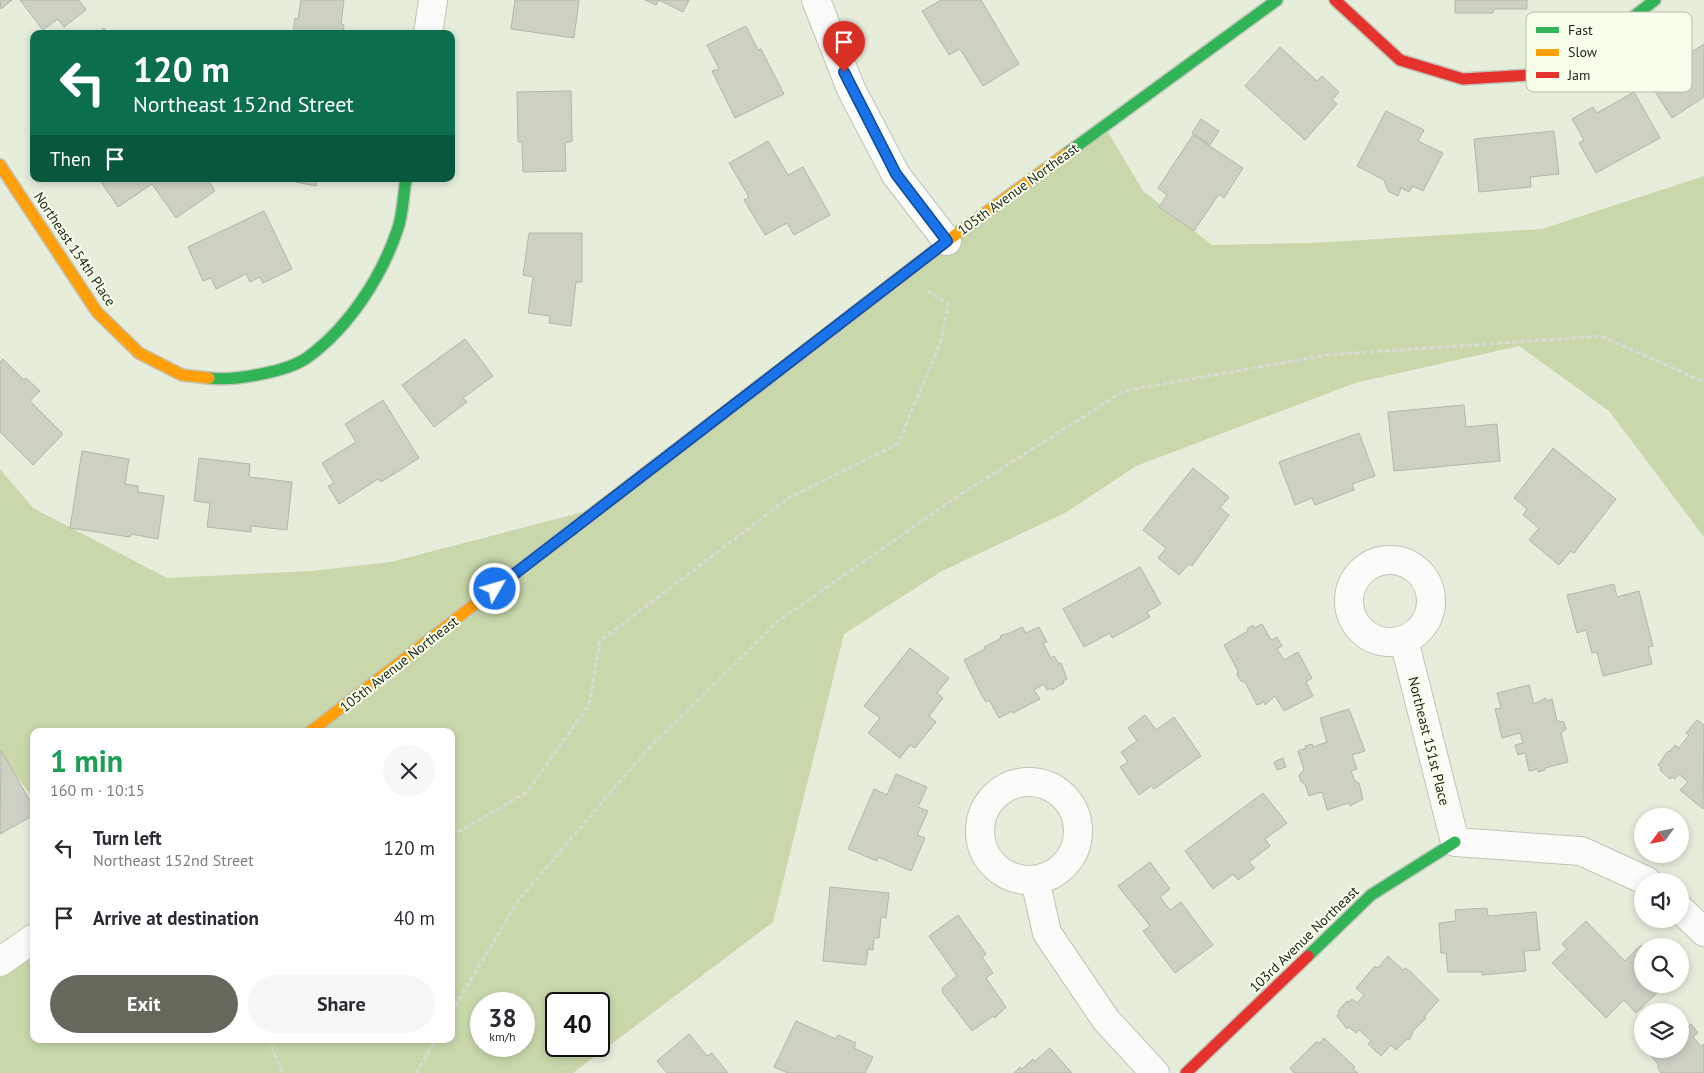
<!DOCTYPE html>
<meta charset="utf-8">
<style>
:root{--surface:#fff;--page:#f7f7f7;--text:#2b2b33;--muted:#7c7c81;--accent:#64695b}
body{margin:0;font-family:"PT Sans",sans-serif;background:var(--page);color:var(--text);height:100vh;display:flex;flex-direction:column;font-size:19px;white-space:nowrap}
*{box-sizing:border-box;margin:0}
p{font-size:16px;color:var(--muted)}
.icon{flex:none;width:28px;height:28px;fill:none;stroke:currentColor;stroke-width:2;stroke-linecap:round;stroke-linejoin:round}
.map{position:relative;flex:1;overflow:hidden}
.sheet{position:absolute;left:30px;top:728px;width:425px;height:315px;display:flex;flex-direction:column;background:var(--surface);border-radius:10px;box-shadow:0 2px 8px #0003}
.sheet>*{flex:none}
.guide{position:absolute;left:30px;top:30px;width:425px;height:152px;border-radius:10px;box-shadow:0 2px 8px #0003;background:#0b6e4f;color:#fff;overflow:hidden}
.needle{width:32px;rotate:237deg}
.buttons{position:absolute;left:1634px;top:808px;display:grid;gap:10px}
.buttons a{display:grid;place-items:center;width:55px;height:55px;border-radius:50%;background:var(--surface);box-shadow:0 2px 8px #0003;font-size:25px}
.speed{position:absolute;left:470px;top:992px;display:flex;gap:10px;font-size:25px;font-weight:700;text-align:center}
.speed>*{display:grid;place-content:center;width:65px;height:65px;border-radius:50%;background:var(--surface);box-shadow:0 2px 8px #0003;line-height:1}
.speed small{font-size:12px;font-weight:400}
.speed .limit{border:2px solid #111;border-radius:8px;background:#fff;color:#111}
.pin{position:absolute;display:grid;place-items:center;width:42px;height:42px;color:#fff;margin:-51px -21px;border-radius:50% 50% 50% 0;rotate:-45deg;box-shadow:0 0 5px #0007}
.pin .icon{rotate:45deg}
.me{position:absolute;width:55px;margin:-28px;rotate:52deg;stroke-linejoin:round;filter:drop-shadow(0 0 4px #0008)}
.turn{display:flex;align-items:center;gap:18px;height:105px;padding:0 20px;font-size:22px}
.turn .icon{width:65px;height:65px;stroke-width:2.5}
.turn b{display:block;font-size:35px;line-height:42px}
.then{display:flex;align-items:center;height:48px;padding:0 20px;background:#0003;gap:10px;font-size:19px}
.round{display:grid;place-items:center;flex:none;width:52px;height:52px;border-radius:26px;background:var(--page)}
.summary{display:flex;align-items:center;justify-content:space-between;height:85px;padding:0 20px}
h1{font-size:30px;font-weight:700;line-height:38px;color:#1e9e55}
.cta{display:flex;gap:10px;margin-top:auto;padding:10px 20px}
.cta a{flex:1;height:58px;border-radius:30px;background:var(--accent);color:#fff;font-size:20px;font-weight:700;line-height:58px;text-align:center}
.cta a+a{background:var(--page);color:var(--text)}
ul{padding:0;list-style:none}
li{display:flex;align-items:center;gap:15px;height:70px;padding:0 20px}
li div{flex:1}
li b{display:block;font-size:19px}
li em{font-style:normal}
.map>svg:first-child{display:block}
.green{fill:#c8d8ab;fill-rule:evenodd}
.building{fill:#ccd1c3;stroke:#b1b7a9}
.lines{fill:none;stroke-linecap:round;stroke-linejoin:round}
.street-casing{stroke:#c0c5b7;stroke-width:30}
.fast-casing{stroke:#c0c5b7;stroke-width:14}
.slow-casing{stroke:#c0c5b7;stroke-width:14}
.jam-casing{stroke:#c0c5b7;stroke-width:14}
.path{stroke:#d8dbd5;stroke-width:3;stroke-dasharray:5 2.5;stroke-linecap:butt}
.street{stroke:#fbfcfa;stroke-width:28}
.fast{stroke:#30b455;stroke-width:11}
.slow{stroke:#ff9f0a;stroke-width:11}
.jam{stroke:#e5322d;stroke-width:11}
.route-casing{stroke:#114b97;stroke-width:12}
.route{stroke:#1a73e8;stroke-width:9}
.labels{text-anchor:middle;stroke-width:4;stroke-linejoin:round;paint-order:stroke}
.street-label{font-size:14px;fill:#1e2216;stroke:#f7ffec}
.key{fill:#f7ffec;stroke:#b6bdac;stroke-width:1}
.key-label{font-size:14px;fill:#1e2216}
</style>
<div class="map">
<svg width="1704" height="1073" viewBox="0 0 1704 1073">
<rect width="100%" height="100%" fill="#e6eddb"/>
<path class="green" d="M 1105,127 L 1143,191 L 1212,245 L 1313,243 L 1542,229 L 1704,176 L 1704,537 L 1609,411 L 1519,346 L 1355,383 L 1136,466 L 1065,513 L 942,571 L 844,634 L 773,922 L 573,1073 L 0,1073 L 0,962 L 34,938 L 34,1039 L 451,1039 L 451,731 L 34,731 L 34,799 L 0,755 L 0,469 L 33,508 L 167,578 L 311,571 L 391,562 L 602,507 ZM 481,1004 L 524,1004 L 524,1046 L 481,1046 ZM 556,1004 L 599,1004 L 599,1046 L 556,1046 Z"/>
<path class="building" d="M 0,0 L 12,0 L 1,9 Z
M 20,0 L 79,0 L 86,10 L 64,27 L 58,19 L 43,30 Z
M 301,0 L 344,0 L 341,24 L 344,25 L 343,34 L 293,34 L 295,18 L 298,19 Z
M 515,0 L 579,0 L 574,38 L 511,29 Z
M 645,0 L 689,0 L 683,12 L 659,0 L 656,5 Z
M 941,0 L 981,0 L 1019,64 L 983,86 L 960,49 L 949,55 L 922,11 Z
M 1455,0 L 1527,0 L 1527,9 L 1494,9 L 1493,13 L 1455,13 Z
M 746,26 L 758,50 L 761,49 L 784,94 L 735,118 L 712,71 L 719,69 L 707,45 Z
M 104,28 L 108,34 L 96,34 Z
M 1704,44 L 1704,97 L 1672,118 L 1643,73 L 1676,52 L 1682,58 Z
M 1280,47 L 1317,81 L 1322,76 L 1339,92 L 1332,100 L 1337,104 L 1305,140 L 1245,86 Z
M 571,91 L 572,141 L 565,143 L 566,171 L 523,172 L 522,142 L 518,142 L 517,92 Z
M 1634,92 L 1660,138 L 1596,173 L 1579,143 L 1584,140 L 1572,119 L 1593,107 L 1597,113 Z
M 1386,111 L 1424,130 L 1418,141 L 1443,153 L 1423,191 L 1413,186 L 1409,192 L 1401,188 L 1398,196 L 1388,191 L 1384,180 L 1357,166 Z
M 1201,119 L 1219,131 L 1210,145 L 1192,133 Z
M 1554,131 L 1559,174 L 1530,177 L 1531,187 L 1479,192 L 1474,139 Z
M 1193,135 L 1243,168 L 1224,198 L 1219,194 L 1194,231 L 1159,207 L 1167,195 L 1158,188 Z
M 768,141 L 788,175 L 803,167 L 830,215 L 794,235 L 787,223 L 765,235 L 744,200 L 749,197 L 729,163 Z
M 99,179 L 207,179 L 215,191 L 176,218 L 152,184 L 118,207 Z
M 281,179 L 317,179 L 316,186 Z
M 264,211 L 292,269 L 263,283 L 260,277 L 250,282 L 246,274 L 216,289 L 211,278 L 203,281 L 188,247 Z
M 529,233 L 582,233 L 582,282 L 576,282 L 571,326 L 549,323 L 550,316 L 528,313 L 533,277 L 523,275 Z
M 465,339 L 493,376 L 463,398 L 467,402 L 434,427 L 402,385 Z
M 3,359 L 24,380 L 26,378 L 40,391 L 30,401 L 63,434 L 33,465 L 0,432 L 0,362 Z
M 383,400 L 419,458 L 381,482 L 378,479 L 339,504 L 328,486 L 334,483 L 322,463 L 356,442 L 345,424 Z
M 1464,405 L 1466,427 L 1497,424 L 1500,461 L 1394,471 L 1388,412 Z
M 1359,433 L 1375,476 L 1352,484 L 1354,490 L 1315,505 L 1312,498 L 1295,505 L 1279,462 Z
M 1553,448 L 1616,499 L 1574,553 L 1571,551 L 1559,565 L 1529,540 L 1539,528 L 1523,515 L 1527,509 L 1514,498 Z
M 82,451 L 129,459 L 125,484 L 138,486 L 138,492 L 164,496 L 158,539 L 131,534 L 130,537 L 70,528 Z
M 199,458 L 250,464 L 249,477 L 292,482 L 287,530 L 251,526 L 251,532 L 207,527 L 210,503 L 194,501 Z
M 1193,468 L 1229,497 L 1220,508 L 1229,515 L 1192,566 L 1189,564 L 1179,575 L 1158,558 L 1166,548 L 1143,530 Z
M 1140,567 L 1161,604 L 1147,612 L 1150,617 L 1112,638 L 1110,633 L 1084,647 L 1063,609 Z
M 1614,584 L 1617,597 L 1639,591 L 1653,646 L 1648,647 L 1652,664 L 1603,676 L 1597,652 L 1592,653 L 1586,630 L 1577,633 L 1567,595 Z
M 1262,624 L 1271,640 L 1277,637 L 1282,646 L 1277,649 L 1284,660 L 1298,652 L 1312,678 L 1306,682 L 1313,696 L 1284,711 L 1275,696 L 1265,705 L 1264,702 L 1257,705 L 1245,682 L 1241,681 L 1237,675 L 1238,671 L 1224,645 L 1248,631 L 1247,629 L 1253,625 L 1254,628 Z
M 1022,627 L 1026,633 L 1039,627 L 1047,642 L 1043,643 L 1051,658 L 1054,656 L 1059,664 L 1061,663 L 1067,679 L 1063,681 L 1064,683 L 1052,690 L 1051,688 L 1047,690 L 1044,684 L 1034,690 L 1040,699 L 1013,713 L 1012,711 L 999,718 L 989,700 L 986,702 L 982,696 L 964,660 L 985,649 L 984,647 L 1000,639 L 1001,635 L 1010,633 Z
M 910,648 L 949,678 L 937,693 L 943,698 L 929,716 L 936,722 L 915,748 L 910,745 L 900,758 L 868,733 L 880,718 L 864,706 Z
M 1529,685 L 1534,704 L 1546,698 L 1546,701 L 1552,699 L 1557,721 L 1564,722 L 1566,729 L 1561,733 L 1568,762 L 1545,768 L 1545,770 L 1538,772 L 1538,769 L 1529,771 L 1525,753 L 1518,755 L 1515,745 L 1523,743 L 1520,733 L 1502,738 L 1495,709 L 1501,708 L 1497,693 Z
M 1349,709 L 1365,751 L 1352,755 L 1357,769 L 1351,771 L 1355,781 L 1359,783 L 1363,799 L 1350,806 L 1349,803 L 1327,810 L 1322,792 L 1309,796 L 1305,784 L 1301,782 L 1299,775 L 1304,770 L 1298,751 L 1306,748 L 1305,746 L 1312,744 L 1313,747 L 1327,742 L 1320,718 Z
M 1145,715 L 1156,730 L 1174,717 L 1201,756 L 1154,789 L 1151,786 L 1139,795 L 1120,767 L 1128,762 L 1121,752 L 1137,741 L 1128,728 Z
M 1697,720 L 1704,725 L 1703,809 L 1680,790 L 1688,782 L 1679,774 L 1675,779 L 1672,777 L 1670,779 L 1660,770 L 1661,767 L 1658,765 L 1668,751 L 1669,752 L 1675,745 L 1679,748 L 1689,735 L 1686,733 Z
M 1,750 L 34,808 L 34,815 L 0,834 Z
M 1283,758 L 1286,767 L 1277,770 L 1274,762 Z
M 896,774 L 927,787 L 918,807 L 928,811 L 917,835 L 925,838 L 911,871 L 878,857 L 877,861 L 848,849 L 874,789 L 887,795 Z
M 1263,793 L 1287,823 L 1265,839 L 1270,846 L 1249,862 L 1255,868 L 1238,880 L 1233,874 L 1213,889 L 1185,851 Z
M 1150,862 L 1170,889 L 1160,897 L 1170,910 L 1181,902 L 1213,945 L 1175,973 L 1143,931 L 1150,926 L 1118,886 Z
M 830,887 L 889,893 L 886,918 L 881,917 L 879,938 L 874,938 L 873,950 L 868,949 L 866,965 L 823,961 Z
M 1487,908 L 1488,916 L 1536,912 L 1540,950 L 1524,951 L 1526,971 L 1482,975 L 1482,972 L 1448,972 L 1446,953 L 1441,953 L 1439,923 L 1456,921 L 1455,910 Z
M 958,915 L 986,954 L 982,957 L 993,973 L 986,978 L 1006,1007 L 995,1018 L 993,1016 L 972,1031 L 943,993 L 942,988 L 957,976 L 929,936 Z
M 1586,921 L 1625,961 L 1641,945 L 1642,984 L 1666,984 L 1636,1013 L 1624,1000 L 1606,1018 L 1552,963 L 1567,949 L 1562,944 Z
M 1388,956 L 1403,970 L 1405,968 L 1411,972 L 1439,1000 L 1424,1017 L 1426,1018 L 1413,1031 L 1410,1039 L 1406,1040 L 1396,1050 L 1391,1045 L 1381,1056 L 1368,1044 L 1371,1041 L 1359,1030 L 1356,1033 L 1349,1027 L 1347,1029 L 1337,1016 L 1339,1013 L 1338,1011 L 1347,1001 L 1349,1002 L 1352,999 L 1357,1003 L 1364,995 L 1356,988 L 1375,966 L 1378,968 Z
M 1680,1020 L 1685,1029 L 1691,1024 L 1698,1033 L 1693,1037 L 1701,1046 L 1704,1044 L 1704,1073 L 1661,1073 L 1658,1069 L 1658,1064 L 1646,1049 L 1680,1049 Z
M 796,1021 L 836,1039 L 838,1035 L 856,1043 L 854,1048 L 873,1057 L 865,1073 L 788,1073 L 774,1067 Z
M 689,1034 L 707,1056 L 712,1053 L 728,1073 L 667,1073 L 657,1061 Z
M 1324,1038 L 1355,1067 L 1353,1069 L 1358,1073 L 1294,1073 L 1290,1068 L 1316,1042 L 1320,1043 Z
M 1050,1048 L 1072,1073 L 1014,1073 L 1020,1067 L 1022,1069 L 1033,1059 L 1035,1061 Z"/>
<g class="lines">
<defs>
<path id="street" d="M 816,0 L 851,89 L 896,175 L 947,241
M 428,34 L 433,0
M1349 601a41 41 0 1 1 82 0a41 41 0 1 1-82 0Z
M 1404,640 L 1455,842 L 1581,851 L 1647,881
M980 831a49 49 0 1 1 98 0a49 49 0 1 1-98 0Z
M 1035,880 L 1047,933 L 1106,1020 L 1155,1073
M 1680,909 L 1704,932
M 0,962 L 34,938"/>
<path id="fast" d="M 1574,58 L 1588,52 L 1655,0
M 1066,154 L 1277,0
M 209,378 C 234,381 288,372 308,357 C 348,328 381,278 397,231 C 403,216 403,196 406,179
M 497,587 L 785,366
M 1308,956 L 1371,895 L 1455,842"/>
<path id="slow" d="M 0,165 L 97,312 L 139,353 L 182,375 L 209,378
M 785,366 L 947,241 L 1066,154
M 311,731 L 497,587"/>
<path id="jam" d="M 1335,0 L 1400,60 L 1463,79 L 1531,75 L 1574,58
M 1186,1073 L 1308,956"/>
</defs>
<use href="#street" class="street-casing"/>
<use href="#fast" class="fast-casing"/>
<use href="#slow" class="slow-casing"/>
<use href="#jam" class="jam-casing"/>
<path class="path" d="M 451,836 L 527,792 L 589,705 L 600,641 L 790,497 L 898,444 L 941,341 L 948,304 L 928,291
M 451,1013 L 518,901 L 645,752 L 777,622 L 958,496 L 1124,391 L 1327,355 L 1601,336 L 1704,382
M 269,1039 L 282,1073
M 416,1073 L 436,1039"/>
<use href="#street" class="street"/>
<use href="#fast" class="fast"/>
<use href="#slow" class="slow"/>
<use href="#jam" class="jam"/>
</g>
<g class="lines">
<defs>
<path id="route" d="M 495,589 L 947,241 L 896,174 L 844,72"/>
</defs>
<use href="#route" class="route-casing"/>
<use href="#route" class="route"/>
</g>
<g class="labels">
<g class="street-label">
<text transform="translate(1018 189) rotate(-36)" y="5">105th Avenue Northeast</text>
<text transform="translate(75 249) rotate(56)" y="5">Northeast 154th Place</text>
<text transform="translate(399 664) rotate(-38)" y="5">105th Avenue Northeast</text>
<text transform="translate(1429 741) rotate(76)" y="5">Northeast 151st Place</text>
<text transform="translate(1304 939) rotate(-44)" y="5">103rd Avenue Northeast</text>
</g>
</g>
<rect x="1526" y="12" width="166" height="80" rx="8" class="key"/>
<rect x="1536" y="27" width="23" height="6" fill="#30b455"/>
<rect x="1536" y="49" width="23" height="7" fill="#ff9f0a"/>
<rect x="1536" y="72" width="23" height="6" fill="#e5322d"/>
<g class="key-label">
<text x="1568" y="35">Fast</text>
<text x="1568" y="57">Slow</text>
<text x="1568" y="80">Jam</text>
</g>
</svg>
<div class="buttons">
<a><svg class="needle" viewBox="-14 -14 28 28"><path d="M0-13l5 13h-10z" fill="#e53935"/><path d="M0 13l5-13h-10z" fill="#7c7c81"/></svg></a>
<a><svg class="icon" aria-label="sound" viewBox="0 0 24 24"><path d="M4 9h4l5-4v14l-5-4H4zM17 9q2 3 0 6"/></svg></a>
<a><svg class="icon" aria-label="search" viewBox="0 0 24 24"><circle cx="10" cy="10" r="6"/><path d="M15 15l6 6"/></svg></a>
<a><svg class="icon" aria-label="layers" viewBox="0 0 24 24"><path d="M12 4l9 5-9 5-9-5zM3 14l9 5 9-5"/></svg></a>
</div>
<div class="speed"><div>38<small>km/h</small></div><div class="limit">40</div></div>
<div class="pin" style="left:844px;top:72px;background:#d93025"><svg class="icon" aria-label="arrive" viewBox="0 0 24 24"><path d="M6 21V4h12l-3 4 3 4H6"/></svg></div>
<svg class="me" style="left:495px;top:589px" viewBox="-20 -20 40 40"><circle r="17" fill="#1a73e8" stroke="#fff" stroke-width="3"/><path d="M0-11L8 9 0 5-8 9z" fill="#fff"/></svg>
<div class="guide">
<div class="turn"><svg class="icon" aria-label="left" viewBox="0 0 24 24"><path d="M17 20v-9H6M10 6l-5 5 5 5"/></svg><div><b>120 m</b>Northeast 152nd Street</div></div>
<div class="then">Then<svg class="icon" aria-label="arrive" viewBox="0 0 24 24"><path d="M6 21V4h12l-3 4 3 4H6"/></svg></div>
</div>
<section class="sheet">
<div class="summary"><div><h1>1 min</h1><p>160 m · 10:15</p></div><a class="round"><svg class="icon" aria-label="close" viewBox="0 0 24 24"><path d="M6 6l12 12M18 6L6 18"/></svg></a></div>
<ul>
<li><svg class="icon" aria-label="left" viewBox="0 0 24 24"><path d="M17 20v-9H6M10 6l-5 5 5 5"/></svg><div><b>Turn left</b><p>Northeast 152nd Street</p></div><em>120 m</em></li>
<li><svg class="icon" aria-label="arrive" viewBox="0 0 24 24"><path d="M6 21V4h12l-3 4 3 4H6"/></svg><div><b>Arrive at destination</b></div><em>40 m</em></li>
</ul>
<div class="cta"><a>Exit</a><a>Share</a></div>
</section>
</div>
